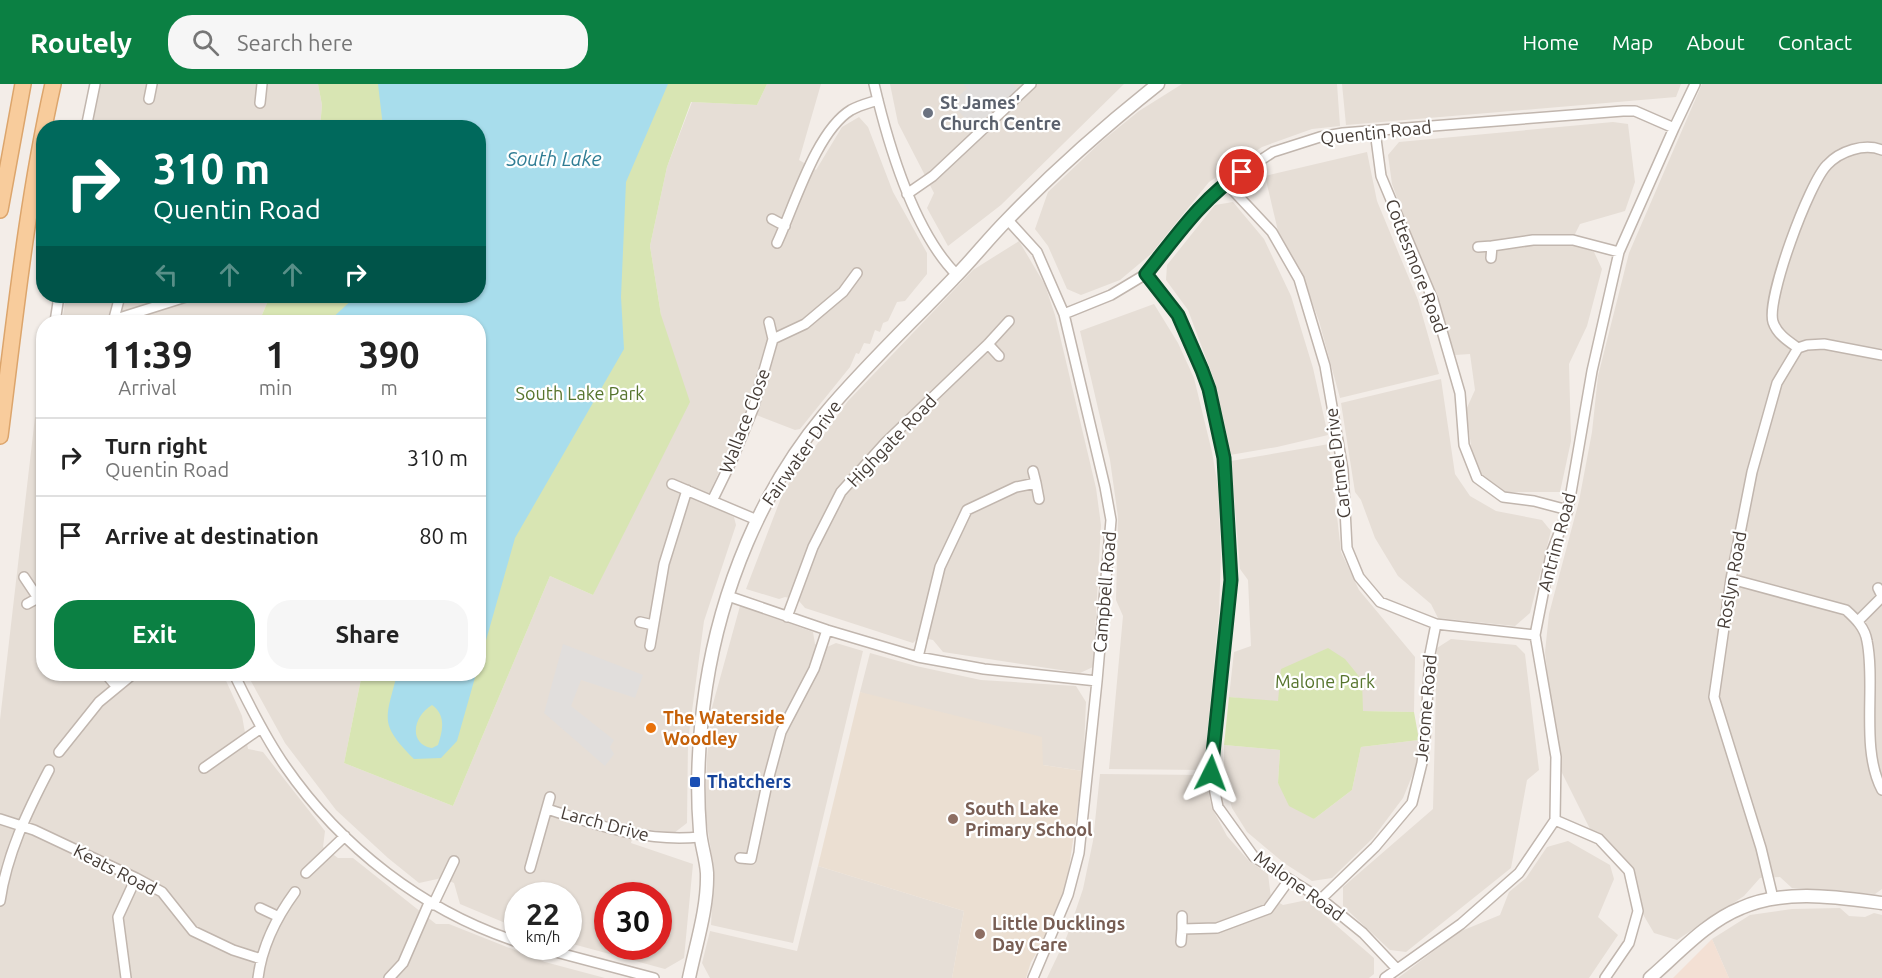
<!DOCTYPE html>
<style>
:root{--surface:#fff;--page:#f6f6f6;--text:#222;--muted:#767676;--line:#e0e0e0;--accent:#0b8043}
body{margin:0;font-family:Ubuntu,sans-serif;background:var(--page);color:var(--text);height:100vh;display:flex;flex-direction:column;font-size:22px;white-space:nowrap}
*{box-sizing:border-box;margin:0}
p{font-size:20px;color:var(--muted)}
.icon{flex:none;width:33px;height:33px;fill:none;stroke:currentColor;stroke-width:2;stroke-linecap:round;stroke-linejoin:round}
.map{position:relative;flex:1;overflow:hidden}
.drawer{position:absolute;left:36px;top:231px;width:450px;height:366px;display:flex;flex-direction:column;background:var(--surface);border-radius:24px;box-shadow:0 2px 4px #0004}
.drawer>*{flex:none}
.banner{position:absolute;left:36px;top:36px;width:450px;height:183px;border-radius:24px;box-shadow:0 2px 4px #0004;background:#00695c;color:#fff;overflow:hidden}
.speed{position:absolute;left:504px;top:798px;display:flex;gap:12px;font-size:30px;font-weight:700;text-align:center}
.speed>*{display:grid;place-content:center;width:78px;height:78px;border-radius:50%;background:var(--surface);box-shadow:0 2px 4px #0004;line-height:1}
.speed small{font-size:15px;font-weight:400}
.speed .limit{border:9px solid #d22;background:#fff;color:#111}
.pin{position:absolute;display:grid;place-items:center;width:51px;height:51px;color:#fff;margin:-26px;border:3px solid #fff;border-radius:50%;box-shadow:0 2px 6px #0007}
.me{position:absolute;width:66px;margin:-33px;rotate:3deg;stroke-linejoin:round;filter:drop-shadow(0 0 4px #0008)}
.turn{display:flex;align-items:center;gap:21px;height:126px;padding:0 18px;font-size:27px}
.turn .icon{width:78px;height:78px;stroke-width:2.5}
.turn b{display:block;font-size:42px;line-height:51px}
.lanes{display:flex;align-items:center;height:57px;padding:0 18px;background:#0003;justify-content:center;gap:30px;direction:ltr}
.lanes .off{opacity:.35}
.eta{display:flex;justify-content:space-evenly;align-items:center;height:102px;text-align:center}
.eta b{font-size:36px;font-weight:700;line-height:42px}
.button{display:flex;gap:12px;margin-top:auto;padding:12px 18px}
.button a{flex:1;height:69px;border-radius:24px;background:var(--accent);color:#fff;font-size:24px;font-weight:700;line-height:69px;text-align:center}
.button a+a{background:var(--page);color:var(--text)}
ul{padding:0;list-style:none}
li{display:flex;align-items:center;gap:18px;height:78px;padding:0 18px;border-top:2px solid var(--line)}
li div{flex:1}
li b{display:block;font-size:22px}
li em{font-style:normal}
header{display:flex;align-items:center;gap:36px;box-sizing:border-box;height:84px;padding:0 30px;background:var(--accent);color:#fff}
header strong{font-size:28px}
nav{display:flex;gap:33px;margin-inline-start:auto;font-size:21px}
.search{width:420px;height:54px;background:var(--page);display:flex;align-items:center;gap:15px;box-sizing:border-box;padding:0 21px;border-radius:24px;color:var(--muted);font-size:22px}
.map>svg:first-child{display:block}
.residential{fill:#e6ded6;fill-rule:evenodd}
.commercial{fill:#f3e0d4}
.education{fill:#ebdfd2}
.green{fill:#d8e5b3}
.parking{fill:#e1dedc}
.water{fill:#a8ddec;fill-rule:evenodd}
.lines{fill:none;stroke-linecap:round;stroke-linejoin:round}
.minor-casing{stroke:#c1b6ae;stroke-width:12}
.tertiary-casing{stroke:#c1b6ae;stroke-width:15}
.primary-casing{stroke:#dca56c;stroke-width:18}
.minor{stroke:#fff;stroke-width:9}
.tertiary{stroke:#fff;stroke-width:12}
.primary{stroke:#f8cc9c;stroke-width:15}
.route-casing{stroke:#07532c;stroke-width:15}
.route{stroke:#0b8043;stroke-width:10}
.worship-dot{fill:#6b7280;stroke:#fff;stroke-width:2}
.food-dot{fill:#e8710a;stroke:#fff;stroke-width:2}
.transit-dot{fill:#1a4fb4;stroke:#fff;stroke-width:2}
.education-dot{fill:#8d6e63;stroke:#fff;stroke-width:2}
.labels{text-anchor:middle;stroke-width:4.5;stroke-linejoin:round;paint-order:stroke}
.worship-label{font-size:18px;font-weight:bold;fill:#5b616d;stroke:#fff;text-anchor:start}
.street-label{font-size:18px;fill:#463d37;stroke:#fff}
.park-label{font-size:18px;fill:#56742d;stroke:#fff}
.food-label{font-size:18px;font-weight:bold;fill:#c56008;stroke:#fff;text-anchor:start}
.transit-label{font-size:18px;font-weight:bold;fill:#164399;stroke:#fff;text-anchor:start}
.education-label{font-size:18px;font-weight:bold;fill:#785e54;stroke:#fff;text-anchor:start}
.water-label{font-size:20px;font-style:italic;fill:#307d94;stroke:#fff}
</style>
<header>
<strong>Routely</strong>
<div class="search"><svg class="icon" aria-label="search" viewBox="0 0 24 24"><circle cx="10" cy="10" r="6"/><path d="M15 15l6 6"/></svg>Search here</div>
<nav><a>Home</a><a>Map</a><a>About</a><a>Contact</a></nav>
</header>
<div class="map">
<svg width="1882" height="894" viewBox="0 0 1882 894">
<rect width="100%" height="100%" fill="#f3ede8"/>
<path class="residential" d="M 99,0 L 318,0 L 322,21 L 320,43 L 91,44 Z
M 767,0 L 821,0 L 799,76 L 816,86 L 842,43 L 859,33 L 868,43 L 893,108 L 927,169 L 927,190 L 905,217 L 897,218 L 888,237 L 883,239 L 880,248 L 875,246 L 870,260 L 864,259 L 859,270 L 856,269 L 850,283 L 800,345 L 795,346 L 746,327 L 705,419 L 734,433 L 736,441 L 704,537 L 688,657 L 687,739 L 674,749 L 635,744 L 631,759 L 693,780 L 684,874 L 665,885 L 569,859 L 568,812 L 518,812 L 517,844 L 460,820 L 454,799 L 442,794 L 419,799 L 388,774 L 336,726 L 285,659 L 247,590 L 362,590 L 344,679 L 453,722 L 550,492 L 593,511 L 661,231 L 650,162 L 667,83 L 692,18 L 757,21 ZM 608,812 L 658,812 L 658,862 L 608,862 Z
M 890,0 L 1124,0 L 1001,121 L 948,162 L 927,124 L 934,109 L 898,39 Z
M 1182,0 L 1337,0 L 1340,42 L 1312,45 L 1262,63 L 1209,98 L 1151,170 L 1120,196 L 1081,211 L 1067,205 L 1048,162 L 1035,145 L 1048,108 L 1102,57 L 1139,27 Z
M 1342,0 L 1681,0 L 1676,13 L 1346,41 Z
M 1702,0 L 1882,0 L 1882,805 L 1875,810 L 1792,804 L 1780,793 L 1760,794 L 1744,812 L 1677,856 L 1654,849 L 1641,827 L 1637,802 L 1595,755 L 1557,679 L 1545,568 L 1549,530 L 1579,417 L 1592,348 L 1598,292 L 1629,169 Z
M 1613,38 L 1628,40 L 1635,98 L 1625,127 L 1580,140 L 1575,150 L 1574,161 L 1594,168 L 1602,185 L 1587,242 L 1569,280 L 1571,357 L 1560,408 L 1501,408 L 1478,391 L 1472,368 L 1466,326 L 1475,306 L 1470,270 L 1455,271 L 1392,100 L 1388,71 L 1399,58 Z
M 1367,68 L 1377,117 L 1418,216 L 1439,290 L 1340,314 L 1319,237 L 1302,191 L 1278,147 L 1265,92 Z
M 1233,118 L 1264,155 L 1291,212 L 1313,284 L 1328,351 L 1277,363 L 1230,371 L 1213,293 L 1188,226 L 1166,196 L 1167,181 L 1215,121 Z
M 1019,157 L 1045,201 L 1055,231 L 1096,404 L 1101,441 L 1093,583 L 1080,589 L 943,568 L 933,556 L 919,553 L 913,559 L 805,524 L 799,517 L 785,513 L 779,515 L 746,505 L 784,406 L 848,317 L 973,186 Z
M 66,212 L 270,212 L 259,238 L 62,238 Z
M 1154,220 L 1178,259 L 1194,294 L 1212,368 L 1218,403 L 1221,472 L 1219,528 L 1204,686 L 1109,685 L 1123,532 L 1116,516 L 1118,433 L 1110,376 L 1080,247 Z
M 1441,295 L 1455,390 L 1470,412 L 1496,427 L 1542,436 L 1551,447 L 1530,529 L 1515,542 L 1438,534 L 1431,520 L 1398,492 L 1375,454 L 1361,416 L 1355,408 L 1341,319 Z
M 35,333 L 44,333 L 44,590 L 223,590 L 242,632 L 248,665 L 263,668 L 325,747 L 323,763 L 338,774 L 353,774 L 436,840 L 449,840 L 545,878 L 605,894 L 0,894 L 0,636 Z
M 1329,360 L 1341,468 L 1359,506 L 1415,573 L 1414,628 L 1363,627 L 1229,613 L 1234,568 L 1251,562 L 1248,496 L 1240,485 L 1231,377 Z
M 740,522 L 813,548 L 815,560 L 827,563 L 836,559 L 863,567 L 793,859 L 711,841 L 714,786 L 705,728 L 707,675 L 711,627 Z
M 1451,555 L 1516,561 L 1525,570 L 1539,686 L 1527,696 L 1511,784 L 1406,868 L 1390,866 L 1343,822 L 1343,803 L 1433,725 L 1437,564 Z
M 870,569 L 916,582 L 981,596 L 1076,602 L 1086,618 L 1083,687 L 1043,681 L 860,608 Z
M 1419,656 L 1417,680 L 1403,714 L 1373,754 L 1332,794 L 1312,797 L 1284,779 L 1247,748 L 1232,724 L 1224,696 L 1224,661 L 1280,666 L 1278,699 L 1314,735 L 1352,706 L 1361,663 Z
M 1100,690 L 1204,691 L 1212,724 L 1227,752 L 1249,777 L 1268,790 L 1271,814 L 1283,821 L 1307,816 L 1374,874 L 1374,890 L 1369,894 L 1047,894 L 1067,852 L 1083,805 L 1093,757 Z
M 1568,757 L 1610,781 L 1614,795 L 1598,833 L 1618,851 L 1589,894 L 1398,894 L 1459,848 L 1500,831 L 1509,808 L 1526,794 L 1547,763 Z
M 818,782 L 964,827 L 952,894 L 710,894 L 702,879 L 710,847 L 797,867 Z
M 1840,824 L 1849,832 L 1865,833 L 1874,829 L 1882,831 L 1882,894 L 1729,894 L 1712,855 L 1750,831 L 1792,825 Z"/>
<path class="commercial" d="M 1712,855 L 1729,894 L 1673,894 Z"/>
<path class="education" d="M 860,608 L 1042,653 L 1043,681 L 1083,687 L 1065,812 L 1053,842 L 1031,878 L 1026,894 L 952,894 L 964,827 L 818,782 Z"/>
<path class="green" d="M 318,0 L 767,0 L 757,21 L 691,18 L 667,83 L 650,162 L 661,231 L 690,318 L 593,511 L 550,492 L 453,722 L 344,679 L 362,590 L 478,590 L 478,238 L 259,238 L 270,212 L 478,212 L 478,44 L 320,43 L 322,21 Z
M 1328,564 L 1345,575 L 1362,596 L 1363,627 L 1414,628 L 1419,656 L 1361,663 L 1352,706 L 1314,735 L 1289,722 L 1278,699 L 1280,666 L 1224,661 L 1229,613 L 1278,617 L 1281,585 Z"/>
<path class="parking" d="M 963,0 L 1013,0 L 1018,6 L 973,44 L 951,18 L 967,5 Z
M 563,560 L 643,591 L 635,614 L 581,596 L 571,622 L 614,656 L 610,663 L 614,670 L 605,682 L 544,629 Z"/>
<path class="water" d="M 378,0 L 668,0 L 626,98 L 621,213 L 624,265 L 515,454 L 479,581 L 478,238 L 328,238 L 356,212 L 478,212 L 478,44 L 383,43 Z
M 397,590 L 476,590 L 457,657 L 441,674 L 414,675 C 378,639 386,635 397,590 ZM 432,621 C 446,631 443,646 438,661 L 432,664 C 408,660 413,632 432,621 Z"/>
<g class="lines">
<defs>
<path id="minor" d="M 874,0 C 888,60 913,147 957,191
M 149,15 L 152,0
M 260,19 L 262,0
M 86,44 L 95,0
M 1375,47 L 1381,92 L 1433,216 L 1460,309 L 1464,361 L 1477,394 L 1503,413 L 1534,417 L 1568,426
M 1226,99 L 1272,148 L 1299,195 L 1325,282 L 1343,386 L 1347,464 L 1359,493 L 1380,518 L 1436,540 L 1535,551
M 907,110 L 933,92 L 1031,0
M 772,135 L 785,142
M 1007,135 L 1037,168 L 1064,230 L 1105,403 L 1111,436 L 1097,597 L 1079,769 L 1068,811 L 1033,894
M 777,159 C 794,123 816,47 851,26 C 860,21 869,19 878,16
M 1478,163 L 1492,162
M 1491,174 L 1492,162 L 1533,156 L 1573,156 L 1619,168
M 1146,190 L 1178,231 L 1209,305 L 1224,374 L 1231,496 L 1211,678 L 1211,689 L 1218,723 L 1254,773 L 1321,815 L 1363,849 L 1397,885
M 1064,230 L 1111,211 L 1146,190 L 1191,133 L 1226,99 L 1273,68 L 1320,53 L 1343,49 L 1623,27 L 1635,27 L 1674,44
M 113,236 L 189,212
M 55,238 L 59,212
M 113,238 L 120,212
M 773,255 L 805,240 L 843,208 L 857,189
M 988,260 L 999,272
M 1798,264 C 1788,257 1777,250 1773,238 C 1766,215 1809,99 1827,81 C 1840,67 1864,59 1882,66
M 1033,387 L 1036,399
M 672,400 L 757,436
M 712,417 L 733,374 L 753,325 L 773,255 L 769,238
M 24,493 L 38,514
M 1731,495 L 1846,526 C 1856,535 1865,544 1867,557 C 1876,601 1860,665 1882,706
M 1878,504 L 1882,512
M 728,512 L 827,546 L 918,573 L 984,585 L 1097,597
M 27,520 L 38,514 L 44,520
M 787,533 L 813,463 L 841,408 L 886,358 L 988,260 L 1009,237
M 1858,537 L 1882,513
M 640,538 L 653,541
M 650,562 L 664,480 L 687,406
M 918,573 L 940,483 L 967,426 L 1016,403 L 1036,399 L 1039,415
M 106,590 L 116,602
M 234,590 C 249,621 265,653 285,682 C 341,763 423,827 518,858
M 59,668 L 99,618 L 133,590
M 204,684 L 261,644
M 547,725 C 601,742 642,758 700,753
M 0,735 L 34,746 L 136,794 L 162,808 L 193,847 L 233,866 L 261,875
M 1555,736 L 1599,755 L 1629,787 L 1638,827 L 1629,859 L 1605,894
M 740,774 L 751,775 L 767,700 L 781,648 L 814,585 L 827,546
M 530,784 L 550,713
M 306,789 L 345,752
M 1773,814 L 1761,764 L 1714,613 L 1731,495 L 1752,388 L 1777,299 L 1798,264 L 1807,261 L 1824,260 L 1882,271
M 1321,815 L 1375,763 L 1412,719 L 1422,679 L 1425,655 L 1430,570 L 1436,540
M 0,817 C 7,770 27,728 49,686
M 433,821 L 454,777
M 260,824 L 277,832
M 1182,832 L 1182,845 L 1217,844 L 1268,825 L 1289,796
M 1181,858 L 1182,845
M 533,862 L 654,894
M 126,894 L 118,833 L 136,794
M 258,894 C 262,861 276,834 295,808
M 389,894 L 403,879 L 429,819
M 1385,894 L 1461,840 L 1519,789 L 1555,736 L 1556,673 L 1535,551 L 1551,470 L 1568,426 L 1592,287 L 1619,168 L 1674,44 L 1695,0"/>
<path id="tertiary" d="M 689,894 C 696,860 708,824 707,789 C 706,774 701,761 700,747 C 696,699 699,649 706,603 C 721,505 761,407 824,331 C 864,283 910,240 953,195 C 972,176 988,155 1007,136 C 1054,87 1105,42 1158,0
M 1650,894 C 1678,870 1706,838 1741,824 C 1784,805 1836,813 1882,819"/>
<path id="primary" d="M 0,126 L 23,0
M 0,352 C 15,234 27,116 53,0"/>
</defs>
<use href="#minor" class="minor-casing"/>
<use href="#tertiary" class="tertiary-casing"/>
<use href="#primary" class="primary-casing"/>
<use href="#minor" class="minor"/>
<use href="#tertiary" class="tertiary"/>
<use href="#primary" class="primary"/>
</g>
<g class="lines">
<defs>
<path id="route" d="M 1211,689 L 1231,496 L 1224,374 L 1209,305 L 1202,286 L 1178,231 L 1146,190 C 1175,154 1202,114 1242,88"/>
</defs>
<use href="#route" class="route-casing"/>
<use href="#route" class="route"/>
</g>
<circle class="worship-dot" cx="928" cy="29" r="6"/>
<circle class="food-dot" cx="651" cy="644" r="6"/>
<rect class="transit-dot" x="689" y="692" width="12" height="12" rx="3"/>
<g class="education-dot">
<circle cx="953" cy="735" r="6"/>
<circle cx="980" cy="850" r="6"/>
</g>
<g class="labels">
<g class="worship-label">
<text x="940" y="25">St James'<tspan x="940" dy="21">Church Centre</tspan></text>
</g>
<g class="street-label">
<text transform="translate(1376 49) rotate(-6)" y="6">Quentin Road</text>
<text transform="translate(1416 182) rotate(69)" y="6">Cottesmore Road</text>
<text transform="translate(745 337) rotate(-69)" y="6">Wallace Close</text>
<text transform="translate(892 357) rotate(-46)" y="6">Highgate Road</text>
<text transform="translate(802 369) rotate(-55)" y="6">Fairwater Drive</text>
<text transform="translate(1338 379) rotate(-97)" y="6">Cartmel Drive</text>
<text transform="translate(1557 458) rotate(-75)" y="6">Antrim Road</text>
<text transform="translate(1732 496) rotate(-80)" y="6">Roslyn Road</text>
<text transform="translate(1105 508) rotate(-85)" y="6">Campbell Road</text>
<text transform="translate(1426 624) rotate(-85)" y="6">Jerome Road</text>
<text transform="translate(605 740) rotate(15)" y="6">Larch Drive</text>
<text transform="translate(115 786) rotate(27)" y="6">Keats Road</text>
<text transform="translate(1299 802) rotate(36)" y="6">Malone Road</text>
</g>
<g class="park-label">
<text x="580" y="316">South Lake Park</text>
<text x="1325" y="604">Malone Park</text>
</g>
<g class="food-label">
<text x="663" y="640">The Waterside<tspan x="663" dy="21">Woodley</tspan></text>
</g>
<g class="transit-label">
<text x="707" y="704">Thatchers</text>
</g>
<g class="education-label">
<text x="965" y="731">South Lake<tspan x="965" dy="21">Primary School</tspan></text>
<text x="992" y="846">Little Ducklings<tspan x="992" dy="21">Day Care</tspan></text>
</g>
<g class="water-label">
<text x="554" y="82">South Lake</text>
</g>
</g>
</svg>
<div class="speed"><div>22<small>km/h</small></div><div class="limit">30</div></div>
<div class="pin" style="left:1242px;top:88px;background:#d93025"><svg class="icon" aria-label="arrive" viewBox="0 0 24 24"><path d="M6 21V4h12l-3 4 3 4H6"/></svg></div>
<svg class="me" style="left:1211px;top:689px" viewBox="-20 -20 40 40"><path d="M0-17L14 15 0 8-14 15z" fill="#0b8043" stroke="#fff" stroke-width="4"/></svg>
<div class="banner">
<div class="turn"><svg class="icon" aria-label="right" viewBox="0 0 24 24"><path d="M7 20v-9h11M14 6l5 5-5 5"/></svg><div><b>310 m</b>Quentin Road</div></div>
<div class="lanes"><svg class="icon off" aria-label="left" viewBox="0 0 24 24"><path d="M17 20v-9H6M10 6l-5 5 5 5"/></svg><svg class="icon off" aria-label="ahead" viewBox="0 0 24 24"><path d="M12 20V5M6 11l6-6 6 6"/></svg><svg class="icon off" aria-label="ahead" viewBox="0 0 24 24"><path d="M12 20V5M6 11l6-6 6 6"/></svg><svg class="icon" aria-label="right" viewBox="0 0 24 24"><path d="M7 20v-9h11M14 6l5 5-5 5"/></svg></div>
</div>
<section class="drawer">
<div class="eta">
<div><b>11:39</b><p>Arrival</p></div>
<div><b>1</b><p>min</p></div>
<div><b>390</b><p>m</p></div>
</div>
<ul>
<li><svg class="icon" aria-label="right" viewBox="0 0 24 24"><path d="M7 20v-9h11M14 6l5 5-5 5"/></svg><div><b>Turn right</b><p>Quentin Road</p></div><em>310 m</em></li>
<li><svg class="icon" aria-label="arrive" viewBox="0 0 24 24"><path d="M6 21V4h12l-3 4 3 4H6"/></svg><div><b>Arrive at destination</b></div><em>80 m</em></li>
</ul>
<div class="button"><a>Exit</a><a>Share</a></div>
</section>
</div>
